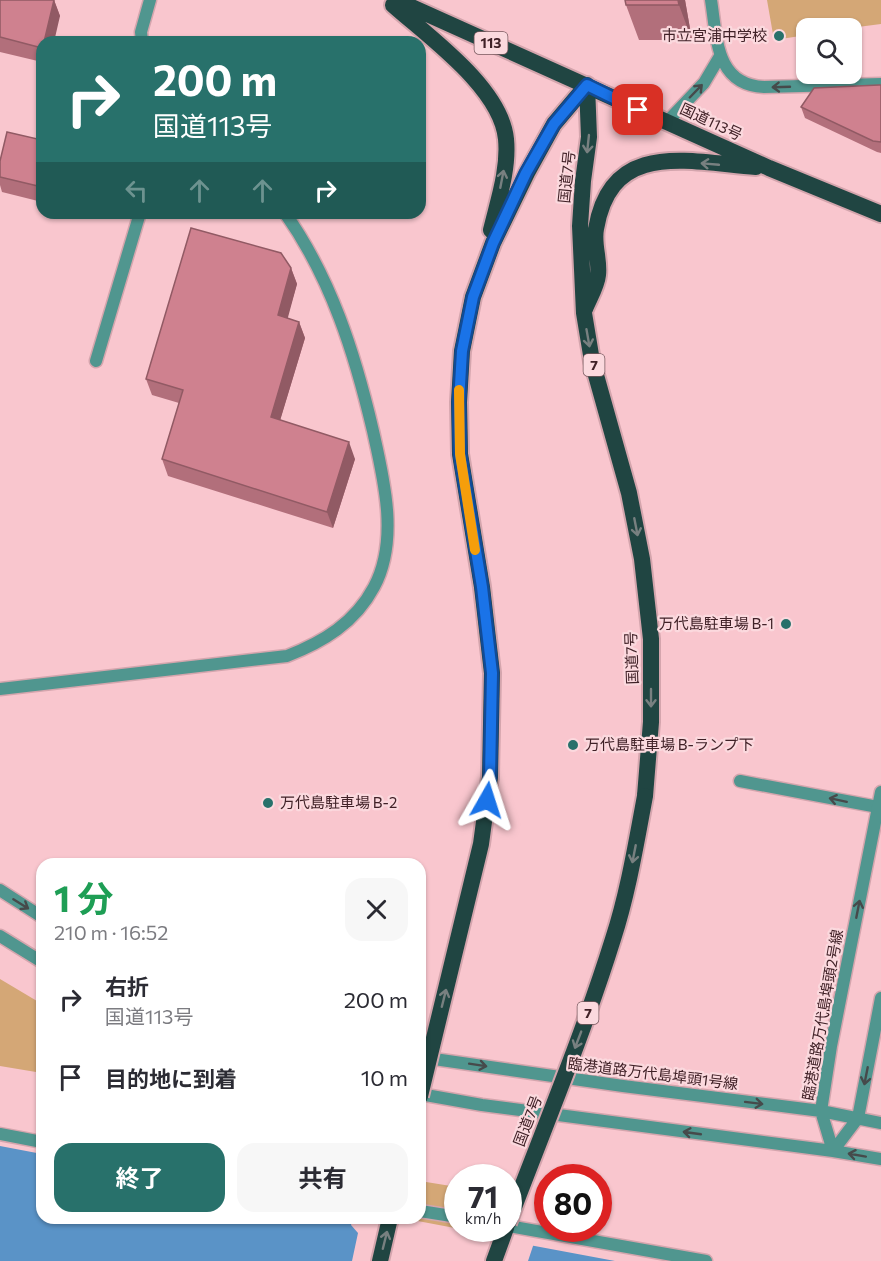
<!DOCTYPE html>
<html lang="ja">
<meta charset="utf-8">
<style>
:root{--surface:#fff;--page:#f7f7f7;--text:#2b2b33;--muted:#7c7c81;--accent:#28716b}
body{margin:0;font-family:Commissioner,"Noto Sans JP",sans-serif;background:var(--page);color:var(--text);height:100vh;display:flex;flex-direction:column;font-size:22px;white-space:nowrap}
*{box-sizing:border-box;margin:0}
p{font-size:20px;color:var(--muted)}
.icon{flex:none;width:33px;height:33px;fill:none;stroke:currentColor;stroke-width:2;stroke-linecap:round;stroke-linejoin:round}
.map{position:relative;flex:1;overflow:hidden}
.side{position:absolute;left:36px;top:858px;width:390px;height:366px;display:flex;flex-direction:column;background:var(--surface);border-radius:18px;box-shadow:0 2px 4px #0004}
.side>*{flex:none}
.hud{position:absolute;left:36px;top:36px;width:390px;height:183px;border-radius:18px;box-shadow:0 2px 4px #0004;background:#28716b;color:#fff;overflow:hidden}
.fabs{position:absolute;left:796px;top:18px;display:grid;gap:12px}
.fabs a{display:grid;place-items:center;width:66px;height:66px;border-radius:12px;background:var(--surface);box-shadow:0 2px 4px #0004;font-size:30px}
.speed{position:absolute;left:444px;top:1164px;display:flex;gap:12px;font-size:30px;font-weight:700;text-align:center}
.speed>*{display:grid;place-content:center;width:78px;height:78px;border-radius:50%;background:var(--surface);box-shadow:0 2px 4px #0004;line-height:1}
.speed small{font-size:15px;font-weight:400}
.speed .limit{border:9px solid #d22;background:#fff;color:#111}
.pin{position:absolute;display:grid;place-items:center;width:51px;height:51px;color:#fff;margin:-26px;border-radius:12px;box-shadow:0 3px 9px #0006}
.me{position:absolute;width:66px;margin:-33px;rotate:6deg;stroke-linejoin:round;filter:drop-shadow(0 0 4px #0008)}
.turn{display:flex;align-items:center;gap:21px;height:126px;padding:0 18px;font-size:27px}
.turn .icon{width:78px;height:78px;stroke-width:2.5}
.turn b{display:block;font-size:42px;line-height:51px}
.lanes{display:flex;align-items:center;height:57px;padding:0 18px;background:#0003;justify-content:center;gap:30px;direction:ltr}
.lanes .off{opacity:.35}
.round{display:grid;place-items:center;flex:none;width:63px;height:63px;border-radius:18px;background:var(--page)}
.headline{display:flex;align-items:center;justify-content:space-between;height:102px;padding:0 18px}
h1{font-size:36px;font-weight:700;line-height:45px;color:#1e9e55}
.cta{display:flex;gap:12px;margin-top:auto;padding:12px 18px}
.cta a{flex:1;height:69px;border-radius:18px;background:var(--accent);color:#fff;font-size:24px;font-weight:700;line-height:69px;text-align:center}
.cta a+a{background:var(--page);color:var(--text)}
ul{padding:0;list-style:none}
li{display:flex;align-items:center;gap:18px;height:78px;padding:0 18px}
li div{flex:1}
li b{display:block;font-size:22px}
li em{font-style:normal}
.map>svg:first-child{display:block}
.green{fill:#d4a776}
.water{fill:#5a93c7}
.pier{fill:#f9c6ce}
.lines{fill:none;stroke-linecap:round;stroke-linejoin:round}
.service-casing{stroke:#d4a5ad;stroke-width:15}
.minor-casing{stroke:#d4a5ad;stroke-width:15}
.tertiary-casing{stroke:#d4a5ad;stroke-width:15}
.trunk-casing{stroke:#d4a5ad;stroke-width:20}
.service{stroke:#50968f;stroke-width:12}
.minor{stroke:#50968f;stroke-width:12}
.tertiary{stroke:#50968f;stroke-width:12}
.trunk{stroke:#204542;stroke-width:16}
.trunk-bridge-casing{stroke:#d4a5ad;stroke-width:20;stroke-linecap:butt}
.trunk-bridge{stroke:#204542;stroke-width:16}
.wall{fill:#b26f7b}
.shaded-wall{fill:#915a64}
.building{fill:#cf818f;stroke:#915a64;stroke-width:1.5}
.oneway{stroke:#464a4b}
.oneway2{stroke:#788080}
.route-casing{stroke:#114b97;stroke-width:15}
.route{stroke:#1a73e8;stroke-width:10}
.slow{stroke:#f59e0b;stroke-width:10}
.poi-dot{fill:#28716b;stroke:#fbd9de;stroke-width:2}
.labels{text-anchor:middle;stroke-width:4.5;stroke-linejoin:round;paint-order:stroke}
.shield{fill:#fbd9de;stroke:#78585e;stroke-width:1.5}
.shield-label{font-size:14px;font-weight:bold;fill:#402127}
.poi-label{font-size:15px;fill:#402127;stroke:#fbd9de;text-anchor:end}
.street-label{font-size:15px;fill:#402127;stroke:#fbd9de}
</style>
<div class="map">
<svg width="881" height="1261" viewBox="0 0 881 1261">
<rect width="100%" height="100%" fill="#f9c6ce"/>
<path class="green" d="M 767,0 L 881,0 L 881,24 L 850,28 L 807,28 L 807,35 L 774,40 Z
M 0,979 L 42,1004 L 42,1073 L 0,1066 Z
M 420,1181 L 457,1187 L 458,1228 L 488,1229 L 477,1261 L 395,1261 L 406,1218 L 420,1218 Z"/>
<path class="water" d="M 0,1146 L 42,1154 L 42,1218 L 385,1218 L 615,1261 L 0,1261 Z"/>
<path class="pier" d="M 353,1218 L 402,1218 L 534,1243 L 528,1261 L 352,1261 L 358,1233 L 351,1225 Z"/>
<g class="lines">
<defs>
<path id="service" d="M 96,361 L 140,213
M 740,781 L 878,807
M 0,1134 L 42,1142
M 420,1211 L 458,1217
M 508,1226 L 706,1261"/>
<path id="minor" d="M 711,0 C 717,37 715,85 764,87 L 881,84
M 667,122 L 704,83 L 720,56"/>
<path id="tertiary" d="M 142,42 L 141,32 L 150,0
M 0,689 L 287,656 C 323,642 355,623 374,587 C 399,540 384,480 373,431 C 355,354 331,278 285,213
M 0,890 L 42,917
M 0,936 L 42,962
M 420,1057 L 623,1086 L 821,1111 L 881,1123
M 420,1094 L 482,1105 L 833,1151 L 881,1159
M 833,1151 L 821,1111 L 831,1046 L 881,792
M 833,1151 L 858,1118 L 881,998"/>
<path id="trunk" d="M 396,0 L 769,168 L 881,214
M 393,5 C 430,38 501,88 506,139 C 509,169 498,201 491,230
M 587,85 L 589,137 L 583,181 L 580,226 L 584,313 L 592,361 L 629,493 L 642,559 L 651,639 L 651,722 L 645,796
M 585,309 C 589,299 597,286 598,275 C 600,260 593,244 596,229 C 611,139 689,162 756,167
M 490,777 L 492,673 L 482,587 L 460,454 L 459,402 L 462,351 L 473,297 L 493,243 L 527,173 L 554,124 L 587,85
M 380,1261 L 390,1218
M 494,1261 L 506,1228"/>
</defs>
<use href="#service" class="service-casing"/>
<use href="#minor" class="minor-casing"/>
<use href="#tertiary" class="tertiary-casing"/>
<use href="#trunk" class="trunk-casing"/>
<use href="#service" class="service"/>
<use href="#minor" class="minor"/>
<use href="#tertiary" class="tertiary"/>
<use href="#trunk" class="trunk"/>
<defs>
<path id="trunk-bridge" d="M 420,1096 L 481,844 L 490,777
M 508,1223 C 544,1128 583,1035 613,939 C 628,893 636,844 645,796"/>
</defs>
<use href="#trunk-bridge" class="trunk-bridge-casing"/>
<use href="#trunk-bridge" class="trunk-bridge"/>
</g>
<path class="wall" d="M 0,0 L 54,0 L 60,16 L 42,42 L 42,62 L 0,52 Z
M 685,0 L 692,40 L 639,40 L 626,5 Z
M 881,85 L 881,153 L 877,152 L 805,118 L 801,107 Z
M 42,140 L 42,202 L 2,192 L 0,185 L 0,161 Z
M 291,268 L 297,284 L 287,318 L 299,322 L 305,338 L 280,420 L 355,459 L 333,528 L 168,476 L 162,459 L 179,403 L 152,395 L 146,379 Z"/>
<path class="shaded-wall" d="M 54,0 L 60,16 L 54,42 L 44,42 Z
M 678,0 L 685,0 L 692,40 L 679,5 Z
M 291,268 L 297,284 L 284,332 L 278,315 Z
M 299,322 L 305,338 L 276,434 L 271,417 Z
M 349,442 L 355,459 L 333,528 L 327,512 Z"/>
<path class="building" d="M 0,0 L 54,0 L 44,42 L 42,42 L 42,48 L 0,37 Z
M 625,0 L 678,0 L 679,5 L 626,5 Z
M 879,85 L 881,85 L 881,142 L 873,141 L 801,107 L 814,88 Z
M 7,132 L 42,140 L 42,187 L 0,177 L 0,161 Z
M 191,228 L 281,253 L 291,268 L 278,315 L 299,322 L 271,417 L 349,442 L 327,512 L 162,459 L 183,390 L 146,379 Z"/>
<defs><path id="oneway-shaft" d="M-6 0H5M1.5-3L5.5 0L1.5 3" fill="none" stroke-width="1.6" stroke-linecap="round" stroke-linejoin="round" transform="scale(1.5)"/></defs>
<g class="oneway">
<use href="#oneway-shaft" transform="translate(781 87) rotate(178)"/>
<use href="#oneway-shaft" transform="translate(696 91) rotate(-46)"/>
<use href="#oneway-shaft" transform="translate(838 800) rotate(-168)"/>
<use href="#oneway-shaft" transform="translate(21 904) rotate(32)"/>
<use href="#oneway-shaft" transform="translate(858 909) rotate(-79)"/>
<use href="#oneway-shaft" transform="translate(478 1065) rotate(9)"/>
<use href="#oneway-shaft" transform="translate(866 1076) rotate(101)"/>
<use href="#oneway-shaft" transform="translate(754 1103) rotate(7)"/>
<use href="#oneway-shaft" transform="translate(692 1133) rotate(-172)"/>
<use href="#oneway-shaft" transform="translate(857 1155) rotate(-170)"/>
</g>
<g class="oneway2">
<use href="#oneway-shaft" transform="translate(588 144) rotate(96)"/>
<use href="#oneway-shaft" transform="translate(710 164) rotate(-175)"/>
<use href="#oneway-shaft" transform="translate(502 179) rotate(-79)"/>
<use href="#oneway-shaft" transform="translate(588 338) rotate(80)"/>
<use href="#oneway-shaft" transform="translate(636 527) rotate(79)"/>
<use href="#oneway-shaft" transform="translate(651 698) rotate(90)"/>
<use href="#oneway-shaft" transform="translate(634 854) rotate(101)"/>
<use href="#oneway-shaft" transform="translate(444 998) rotate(-76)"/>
<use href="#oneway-shaft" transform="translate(578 1040) rotate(111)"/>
<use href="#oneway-shaft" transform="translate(385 1240) rotate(-76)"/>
</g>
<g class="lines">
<defs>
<path id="route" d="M 487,800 L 490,777 L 492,673 L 482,587 L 460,454 L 459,402 L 462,351 L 473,297 L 493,243 L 526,173 L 554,124 L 587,85 L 638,110"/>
</defs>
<use href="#route" class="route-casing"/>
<use href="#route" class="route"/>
<path class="slow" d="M 459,390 L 460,454 L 475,550"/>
</g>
<g class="poi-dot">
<circle cx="779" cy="36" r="6"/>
<circle cx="786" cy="624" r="6"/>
<circle cx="573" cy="745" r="6"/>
<circle cx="268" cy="803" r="6"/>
</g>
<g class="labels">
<g class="shield">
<rect x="474.5" y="32" width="33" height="22" rx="4.5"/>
<rect x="583.5" y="354" width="21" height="22" rx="4.5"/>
<rect x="577.5" y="1002" width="21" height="22" rx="4.5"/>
</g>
<g class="shield-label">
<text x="491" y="48">113</text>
<text x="594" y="370">7</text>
<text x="588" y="1018">7</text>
</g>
<g class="poi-label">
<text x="767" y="41">市立宮浦中学校</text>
<text x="774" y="629">万代島駐車場 B-1</text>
<text x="585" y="750" text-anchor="start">万代島駐車場 B-ランプ下</text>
<text x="280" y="808" text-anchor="start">万代島駐車場 B-2</text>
</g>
<g class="street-label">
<text transform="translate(711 122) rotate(25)" y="5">国道113号</text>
<text transform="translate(567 177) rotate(-84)" y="5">国道7号</text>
<text transform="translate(632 658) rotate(-92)" y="5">国道7号</text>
<text transform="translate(823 1015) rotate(-80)" y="5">臨港道路万代島埠頭2号線</text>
<text transform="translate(653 1074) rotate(7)" y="5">臨港道路万代島埠頭1号線</text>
<text transform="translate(528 1121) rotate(-69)" y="5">国道7号</text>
</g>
</g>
</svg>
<div class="fabs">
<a><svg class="icon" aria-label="search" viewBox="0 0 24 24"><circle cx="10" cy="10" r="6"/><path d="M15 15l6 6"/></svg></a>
</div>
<div class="speed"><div>71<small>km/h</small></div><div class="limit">80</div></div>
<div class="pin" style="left:638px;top:110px;background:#d93025"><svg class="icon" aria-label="arrive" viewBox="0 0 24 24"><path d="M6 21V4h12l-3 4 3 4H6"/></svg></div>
<svg class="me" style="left:487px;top:800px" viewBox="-20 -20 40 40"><path d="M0-17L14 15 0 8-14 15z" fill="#1a73e8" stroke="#fff" stroke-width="4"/></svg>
<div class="hud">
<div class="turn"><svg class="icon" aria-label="right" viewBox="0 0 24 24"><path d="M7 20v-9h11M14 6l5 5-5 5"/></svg><div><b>200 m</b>国道113号</div></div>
<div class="lanes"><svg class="icon off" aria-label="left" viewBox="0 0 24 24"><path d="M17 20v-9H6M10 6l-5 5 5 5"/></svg><svg class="icon off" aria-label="ahead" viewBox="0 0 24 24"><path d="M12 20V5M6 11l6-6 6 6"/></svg><svg class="icon off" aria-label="ahead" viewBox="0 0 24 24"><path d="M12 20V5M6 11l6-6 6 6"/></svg><svg class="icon" aria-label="right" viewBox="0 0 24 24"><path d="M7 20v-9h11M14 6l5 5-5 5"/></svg></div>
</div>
<section class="side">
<div class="headline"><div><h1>1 分</h1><p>210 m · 16:52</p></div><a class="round"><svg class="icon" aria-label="close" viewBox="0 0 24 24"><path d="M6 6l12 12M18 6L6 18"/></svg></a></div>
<ul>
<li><svg class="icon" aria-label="right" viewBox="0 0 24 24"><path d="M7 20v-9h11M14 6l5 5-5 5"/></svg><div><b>右折</b><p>国道113号</p></div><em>200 m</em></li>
<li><svg class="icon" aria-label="arrive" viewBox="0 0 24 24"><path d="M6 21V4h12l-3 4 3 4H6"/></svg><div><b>目的地に到着</b></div><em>10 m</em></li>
</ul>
<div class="cta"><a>終了</a><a>共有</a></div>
</section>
</div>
